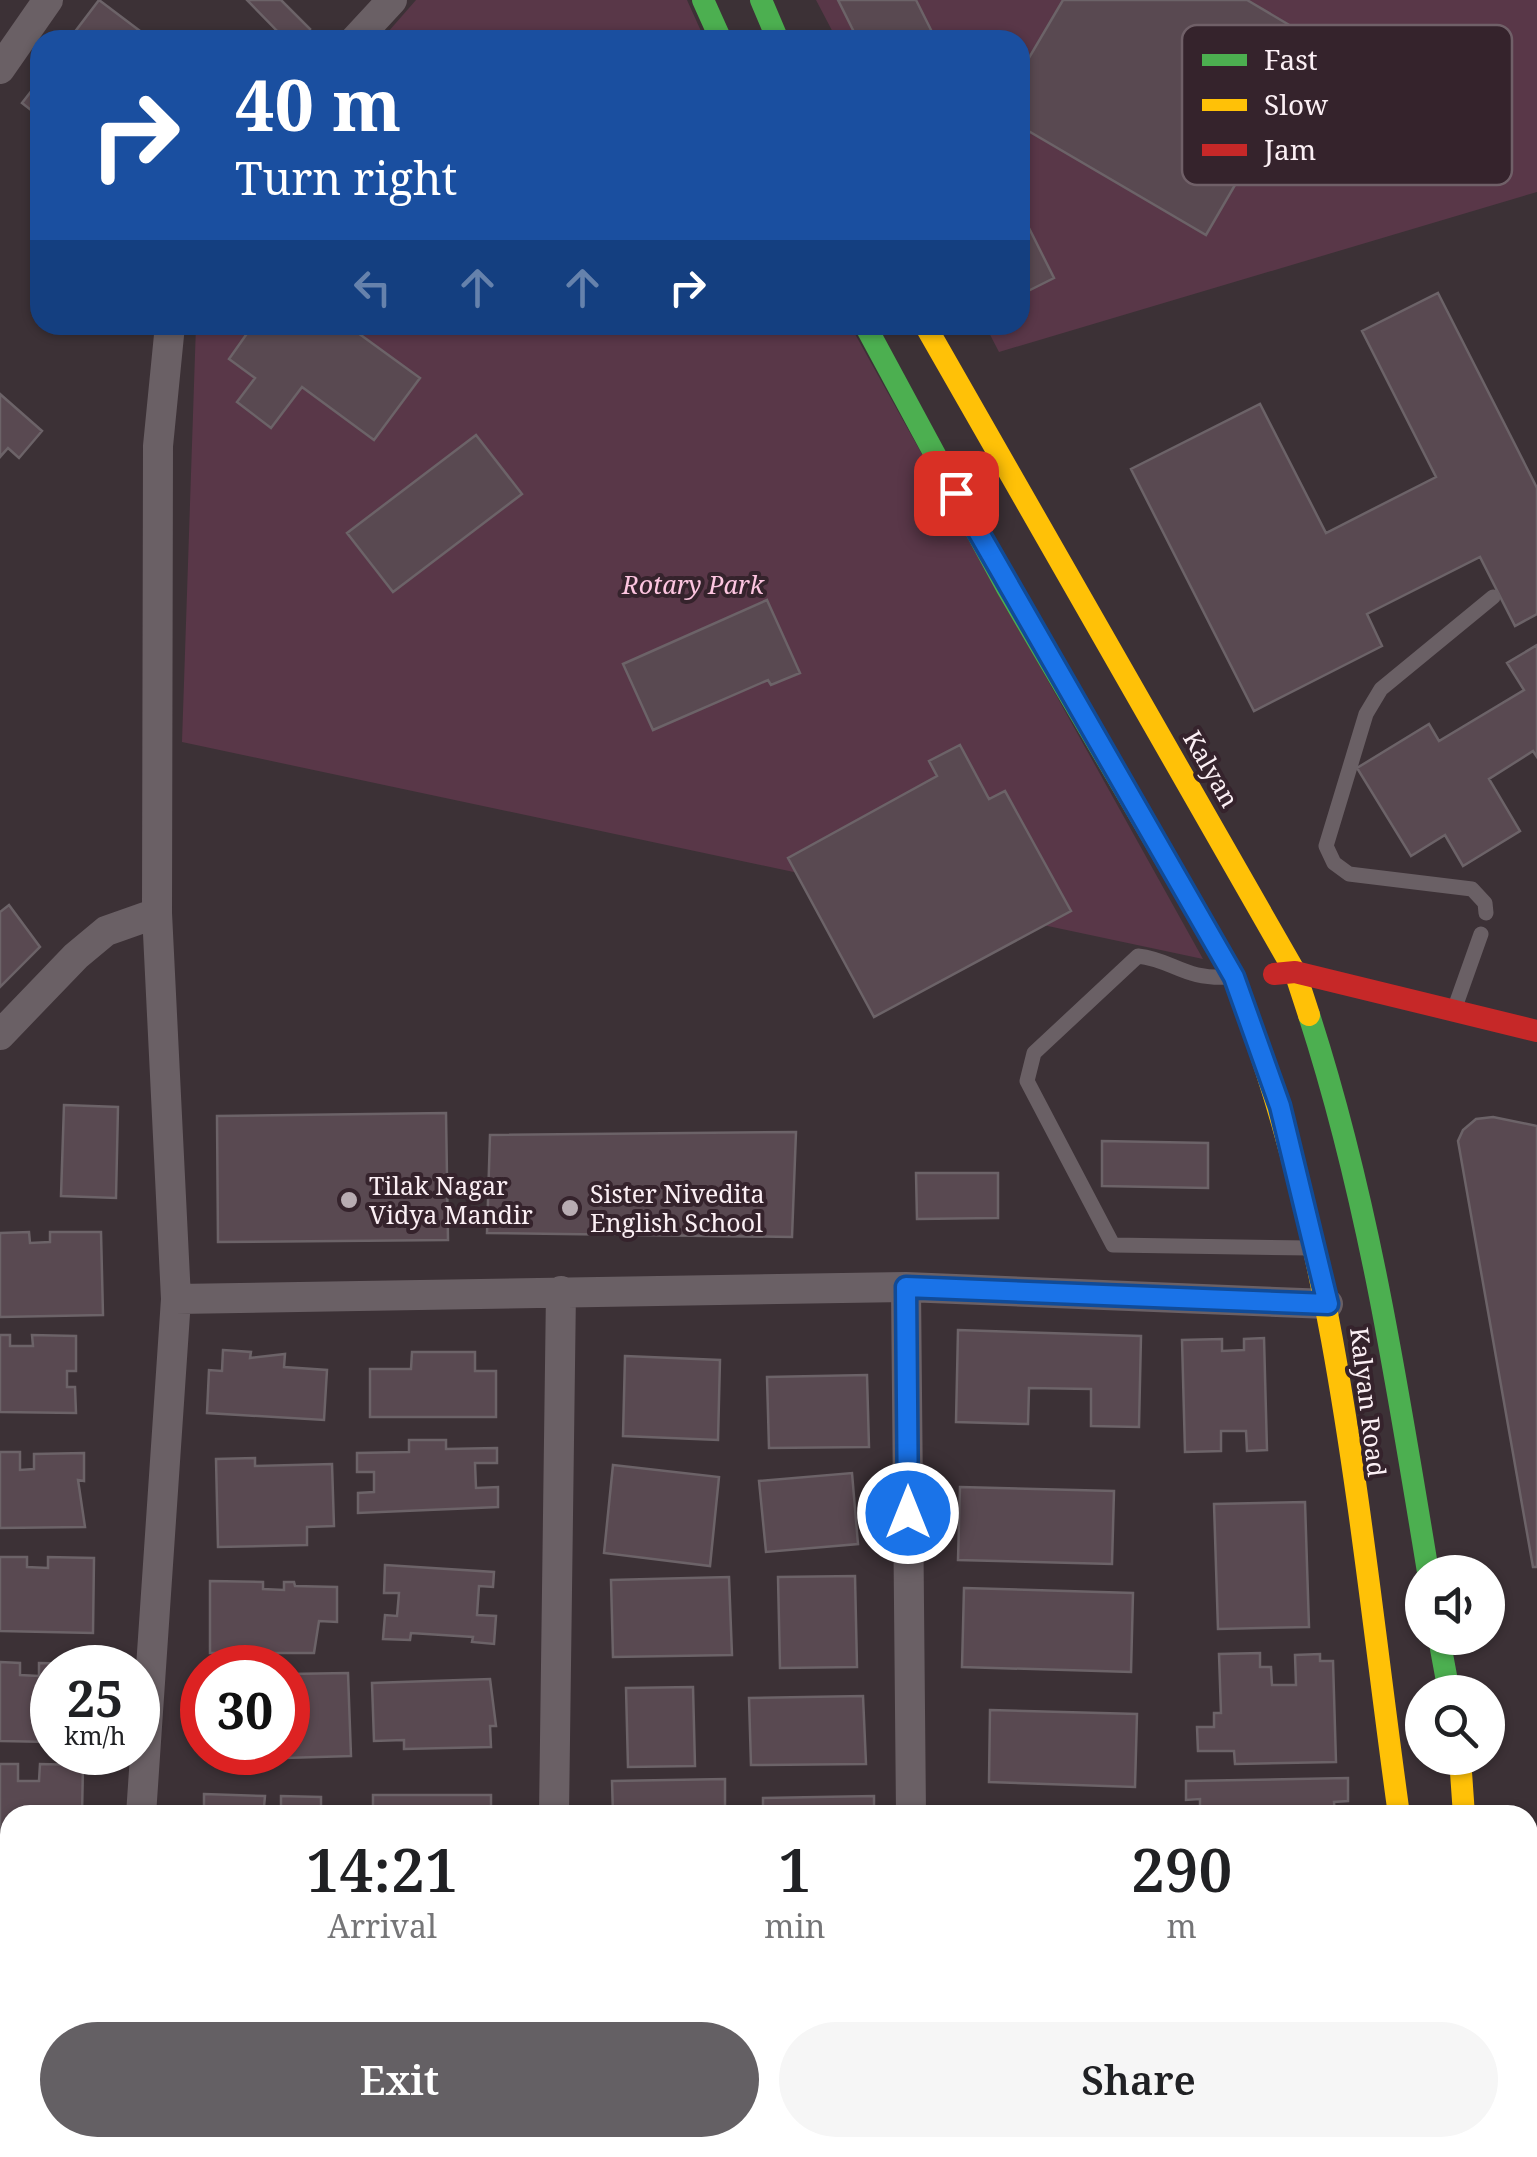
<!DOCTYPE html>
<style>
:root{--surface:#fff;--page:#f6f6f6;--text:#202124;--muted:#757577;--accent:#646064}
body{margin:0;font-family:"Noto Serif",serif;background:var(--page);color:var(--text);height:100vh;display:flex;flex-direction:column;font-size:38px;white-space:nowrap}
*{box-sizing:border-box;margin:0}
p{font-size:32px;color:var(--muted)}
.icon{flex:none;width:55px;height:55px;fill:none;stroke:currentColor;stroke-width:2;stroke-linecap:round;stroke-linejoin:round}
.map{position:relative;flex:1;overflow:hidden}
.side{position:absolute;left:0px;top:1805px;width:1538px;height:352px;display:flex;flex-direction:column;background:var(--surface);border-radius:30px 30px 0 0;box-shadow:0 2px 8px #0004}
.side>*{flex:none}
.top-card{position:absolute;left:30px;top:30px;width:1000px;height:305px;border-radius:30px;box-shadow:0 2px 8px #0004;background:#1a4fa0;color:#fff;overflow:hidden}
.controls{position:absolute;left:1405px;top:1555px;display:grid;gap:20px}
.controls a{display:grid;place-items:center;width:100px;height:100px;border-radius:50%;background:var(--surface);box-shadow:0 2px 8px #0004;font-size:50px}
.speed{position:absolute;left:30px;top:1645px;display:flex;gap:20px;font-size:50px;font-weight:700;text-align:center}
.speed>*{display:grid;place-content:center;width:130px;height:130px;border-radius:50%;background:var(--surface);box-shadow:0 2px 8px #0004;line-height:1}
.speed small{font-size:25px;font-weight:400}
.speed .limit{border:15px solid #d22;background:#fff;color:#111}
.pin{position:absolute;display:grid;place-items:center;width:85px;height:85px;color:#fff;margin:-42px;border-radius:20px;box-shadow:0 5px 15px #0006}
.me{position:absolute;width:110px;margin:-55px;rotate:0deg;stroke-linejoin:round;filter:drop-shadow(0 0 8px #0008)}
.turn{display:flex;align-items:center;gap:35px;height:210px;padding:0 40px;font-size:45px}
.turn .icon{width:130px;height:130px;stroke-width:2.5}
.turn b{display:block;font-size:70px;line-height:85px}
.lanes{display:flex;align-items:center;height:95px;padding:0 40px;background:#0003;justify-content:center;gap:50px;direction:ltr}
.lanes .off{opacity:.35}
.eta{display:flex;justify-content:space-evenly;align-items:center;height:170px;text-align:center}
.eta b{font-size:60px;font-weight:600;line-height:70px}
.cta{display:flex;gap:20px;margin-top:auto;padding:20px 40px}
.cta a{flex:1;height:115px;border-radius:60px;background:var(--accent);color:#fff;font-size:40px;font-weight:600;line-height:115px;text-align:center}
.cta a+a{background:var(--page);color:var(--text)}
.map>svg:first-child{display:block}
.green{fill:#593748}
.building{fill:#594951;stroke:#6c6368;stroke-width:2.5}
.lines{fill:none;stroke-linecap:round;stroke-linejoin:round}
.lane{stroke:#6a6065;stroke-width:15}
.street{stroke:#6a6065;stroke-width:30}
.fast{stroke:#4caf50;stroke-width:22}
.slow{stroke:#ffc107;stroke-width:22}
.jam{stroke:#c62828;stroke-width:22}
.route-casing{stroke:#114b97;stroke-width:25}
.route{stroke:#1a73e8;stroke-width:18}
.poi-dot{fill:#b8acb2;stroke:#35232c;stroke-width:4}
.labels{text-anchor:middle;stroke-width:8;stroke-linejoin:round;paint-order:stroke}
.park-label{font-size:25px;font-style:italic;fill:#fdc5e0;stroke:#35232c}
.street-label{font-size:25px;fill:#fbeff4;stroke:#35232c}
.poi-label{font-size:25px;fill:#fbeff4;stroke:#35232c;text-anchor:start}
.key{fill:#35232c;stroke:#706068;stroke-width:2.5}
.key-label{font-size:28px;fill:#fbeff4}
</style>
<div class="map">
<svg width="1537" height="2157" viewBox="0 0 1537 2157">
<rect width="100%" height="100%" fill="#3c3136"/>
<path class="green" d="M 416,0 L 687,0 L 705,40 L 381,40 Z
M 816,0 L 1537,0 L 1537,192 L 999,352 L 985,325 L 1020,325 L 1020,40 L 837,40 Z
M 196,325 L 850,325 L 1203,959 L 182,742 Z"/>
<path class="building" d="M 99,0 L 152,40 L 74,40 L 71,37 Z
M 247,0 L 281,0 L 310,29 L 299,40 L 286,40 Z
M 838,0 L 916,0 L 936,40 L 858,40 Z
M 1063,0 L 1247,0 L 1318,42 L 1206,235 L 1020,126 L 1020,73 Z
M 40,80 L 40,117 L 22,103 Z
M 1020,210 L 1054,278 L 1020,295 Z
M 1438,293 L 1537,488 L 1537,614 L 1515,626 L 1480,557 L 1367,614 L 1382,646 L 1254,711 L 1131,469 L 1260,404 L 1326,533 L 1436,477 L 1362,331 Z
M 253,325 L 347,325 L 420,378 L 374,440 L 302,387 L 271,428 L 237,402 L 255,378 L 229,359 Z
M 0,394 L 42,431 L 19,458 L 8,448 L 0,457 Z
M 476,435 L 522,494 L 393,592 L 347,533 Z
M 767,600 L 800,673 L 771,685 L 768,680 L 653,730 L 623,664 Z
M 1537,645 L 1537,757 L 1533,751 L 1489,779 L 1520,831 L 1463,866 L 1445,835 L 1411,856 L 1357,768 L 1429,724 L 1439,741 L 1524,690 L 1507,663 Z
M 960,745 L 989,799 L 1005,791 L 1071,911 L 874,1017 L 788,858 L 937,776 L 929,761 Z
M 9,905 L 40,947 L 0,987 L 0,912 Z
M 64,1105 L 118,1107 L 116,1198 L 61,1196 Z
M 446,1113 L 448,1240 L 218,1242 L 217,1116 Z
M 1493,1117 L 1537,1126 L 1537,1567 L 1533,1567 L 1458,1141 L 1463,1130 L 1476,1119 Z
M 796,1132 L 792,1237 L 487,1233 L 490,1135 Z
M 1102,1141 L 1208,1143 L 1208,1188 L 1102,1186 Z
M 916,1173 L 998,1173 L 998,1218 L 917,1219 Z
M 29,1232 L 30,1243 L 50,1242 L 50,1232 L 101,1232 L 103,1315 L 0,1317 L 0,1233 Z
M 958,1330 L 1141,1336 L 1139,1427 L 1091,1426 L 1091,1389 L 1029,1388 L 1028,1424 L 956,1422 Z
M 0,1335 L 10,1335 L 10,1346 L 33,1346 L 32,1335 L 76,1336 L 76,1371 L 67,1371 L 67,1387 L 75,1387 L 76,1413 L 0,1412 Z
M 1264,1338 L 1267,1450 L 1247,1451 L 1246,1431 L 1221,1431 L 1221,1451 L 1185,1452 L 1182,1340 L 1222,1339 L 1222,1351 L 1244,1350 L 1244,1339 Z
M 223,1350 L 251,1352 L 250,1358 L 285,1354 L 284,1367 L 327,1370 L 324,1420 L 207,1413 L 209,1370 L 222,1371 Z
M 412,1352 L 475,1352 L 475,1371 L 496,1371 L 496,1417 L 370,1417 L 370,1369 L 411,1369 Z
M 625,1356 L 720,1360 L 718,1440 L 623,1436 Z
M 867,1375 L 869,1447 L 769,1448 L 767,1377 Z
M 409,1440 L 446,1440 L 446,1449 L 497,1448 L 497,1463 L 475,1463 L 476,1488 L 498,1487 L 498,1507 L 358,1513 L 358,1493 L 374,1492 L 374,1472 L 357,1472 L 357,1453 L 409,1452 Z
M 0,1452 L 20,1452 L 20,1470 L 34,1469 L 34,1454 L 84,1453 L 84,1481 L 78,1480 L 85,1527 L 0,1528 Z
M 255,1458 L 255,1466 L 332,1464 L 334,1526 L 307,1527 L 307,1545 L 218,1547 L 216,1459 Z
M 613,1465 L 719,1477 L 710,1566 L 604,1553 Z
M 852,1473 L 858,1544 L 766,1552 L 759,1481 Z
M 960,1487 L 1114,1491 L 1112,1564 L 958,1560 Z
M 1305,1502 L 1309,1627 L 1218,1629 L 1214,1504 Z
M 0,1557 L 27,1557 L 27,1567 L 48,1568 L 48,1557 L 94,1558 L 93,1633 L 0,1631 Z
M 385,1565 L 494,1572 L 493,1587 L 479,1586 L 477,1615 L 496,1616 L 494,1644 L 472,1642 L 473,1637 L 411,1633 L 410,1640 L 383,1639 L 385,1615 L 397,1616 L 399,1593 L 384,1593 Z
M 855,1576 L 857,1667 L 780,1668 L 778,1577 Z
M 729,1577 L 732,1655 L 613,1657 L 611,1580 Z
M 210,1581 L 263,1582 L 263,1589 L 284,1590 L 284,1582 L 294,1582 L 295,1586 L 337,1587 L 337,1622 L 319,1621 L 314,1653 L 210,1653 Z
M 964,1588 L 1133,1593 L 1131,1672 L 962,1667 Z
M 1260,1653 L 1260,1667 L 1271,1667 L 1272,1685 L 1296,1685 L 1295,1655 L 1320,1654 L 1320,1661 L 1333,1661 L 1336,1762 L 1235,1764 L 1234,1751 L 1198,1751 L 1197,1727 L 1214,1727 L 1214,1713 L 1221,1713 L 1219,1654 Z
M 0,1662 L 20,1663 L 20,1675 L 39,1676 L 39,1663 L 93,1664 L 52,1668 L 52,1742 L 0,1741 Z
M 348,1673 L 351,1756 L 285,1758 L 288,1674 Z
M 490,1679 L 496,1726 L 490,1726 L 491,1747 L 404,1749 L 404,1740 L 374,1741 L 372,1683 Z
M 693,1687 L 695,1766 L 628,1767 L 626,1688 Z
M 863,1696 L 866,1764 L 751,1765 L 749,1698 Z
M 990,1710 L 1137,1714 L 1135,1787 L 989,1782 Z
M 211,1752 L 268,1752 L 268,1762 L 211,1760 Z
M 0,1764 L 18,1764 L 18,1781 L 39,1781 L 40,1764 L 83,1765 L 82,1815 L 10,1815 L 10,1844 L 0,1844 Z
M 1348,1778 L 1348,1801 L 1334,1802 L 1335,1815 L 1200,1815 L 1200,1799 L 1186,1800 L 1186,1781 Z
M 725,1779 L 725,1815 L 613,1815 L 612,1781 Z
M 204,1794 L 265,1796 L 264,1807 L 281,1807 L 281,1796 L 321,1797 L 321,1815 L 204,1815 Z
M 373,1795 L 491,1795 L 491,1815 L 373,1815 Z
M 874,1796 L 874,1815 L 763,1815 L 763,1798 Z
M 0,1965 L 10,1965 L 10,2092 L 0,2092 Z
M 255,2148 L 350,2148 L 350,2157 L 254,2157 Z
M 378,2148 L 537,2148 L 537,2157 L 378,2157 Z
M 613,2148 L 735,2148 L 735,2157 L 613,2157 Z
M 758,2148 L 871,2148 L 871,2157 L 758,2157 Z
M 981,2148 L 1127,2148 L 1127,2157 L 981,2157 Z
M 1192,2148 L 1222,2148 L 1222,2157 L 1192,2157 Z
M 1297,2148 L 1369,2148 L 1369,2157 L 1296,2157 Z"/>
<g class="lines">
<path class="lane" d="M 1486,913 L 1485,903 L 1472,889 L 1349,874 L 1334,863 L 1326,846 L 1366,714 L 1381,689 L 1493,597
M 1230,977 C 1183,980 1174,960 1138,956 L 1034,1053 L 1027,1081 L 1113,1245 L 1311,1248
M 1454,1010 L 1481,934"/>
<path class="street" d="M 355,40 L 392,0
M 0,69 L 48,0
M 0,1035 L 76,956 L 106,931 L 157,913
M 906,1287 L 911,1815
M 176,1299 L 906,1287 L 1328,1304
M 141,1815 L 176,1299 L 157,913 L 158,446 L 170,325
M 554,1815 L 561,1291
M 0,1905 L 10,1905
M 135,2148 L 135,2157
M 913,2148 L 913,2157
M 551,2157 L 551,2148"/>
<path class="fast" d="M 703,0 L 721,40
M 761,0 L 778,40
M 865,325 L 1007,588 L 1234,977 L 1250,1023
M 1309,1015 C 1368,1197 1397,1384 1428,1572
M 1439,1638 L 1449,1692"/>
<path class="slow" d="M 925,325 L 1295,972 L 1309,1015
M 1250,1023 C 1341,1277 1362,1549 1399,1815
M 1460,1758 L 1464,1815
M 1414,2148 L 1414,2157
M 1471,2148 L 1471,2157"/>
<path class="jam" d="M 1274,974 L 1295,972 L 1537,1031"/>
</g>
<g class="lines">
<defs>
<path id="route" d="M 908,1513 L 906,1287 L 1328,1304 L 1280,1106 L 1234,977 L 956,493"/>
</defs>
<use href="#route" class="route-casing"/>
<use href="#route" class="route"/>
</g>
<g class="poi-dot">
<circle cx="349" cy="1200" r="10"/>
<circle cx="570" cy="1208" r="10"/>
</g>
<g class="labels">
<g class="park-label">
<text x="693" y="594">Rotary Park</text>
</g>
<g class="street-label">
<text transform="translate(1211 769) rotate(60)" y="9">Kalyan</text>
<text transform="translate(1368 1402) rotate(83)" y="9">Kalyan Road</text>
</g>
<g class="poi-label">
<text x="369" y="1195">Tilak Nagar<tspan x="369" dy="29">Vidya Mandir</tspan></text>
<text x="590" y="1203">Sister Nivedita<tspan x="590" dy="29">English School</tspan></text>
</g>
</g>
<rect x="1182" y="25" width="330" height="160" rx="15" class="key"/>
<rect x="1202" y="54" width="45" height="12" fill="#4caf50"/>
<rect x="1202" y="99" width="45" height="12" fill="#ffc107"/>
<rect x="1202" y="144" width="45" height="12" fill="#c62828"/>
<g class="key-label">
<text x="1264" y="70">Fast</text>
<text x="1264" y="115">Slow</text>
<text x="1264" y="160">Jam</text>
</g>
</svg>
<div class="controls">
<a><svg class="icon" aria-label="sound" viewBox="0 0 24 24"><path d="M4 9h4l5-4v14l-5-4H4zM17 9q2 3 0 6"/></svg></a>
<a><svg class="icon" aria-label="search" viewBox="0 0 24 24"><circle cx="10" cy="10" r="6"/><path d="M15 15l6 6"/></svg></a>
</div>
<div class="speed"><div>25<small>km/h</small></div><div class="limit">30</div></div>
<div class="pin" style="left:956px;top:493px;background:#d93025"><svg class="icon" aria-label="arrive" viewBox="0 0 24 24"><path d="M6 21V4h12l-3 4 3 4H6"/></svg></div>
<svg class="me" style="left:908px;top:1513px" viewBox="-20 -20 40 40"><circle r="17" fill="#1a73e8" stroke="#fff" stroke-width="3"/><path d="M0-11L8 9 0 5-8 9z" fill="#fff"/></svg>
<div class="top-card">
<div class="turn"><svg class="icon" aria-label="right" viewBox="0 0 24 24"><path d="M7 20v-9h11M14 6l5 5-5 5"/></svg><div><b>40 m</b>Turn right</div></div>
<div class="lanes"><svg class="icon off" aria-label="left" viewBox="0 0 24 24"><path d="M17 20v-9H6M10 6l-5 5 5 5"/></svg><svg class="icon off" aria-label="ahead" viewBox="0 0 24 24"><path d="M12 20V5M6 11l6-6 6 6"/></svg><svg class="icon off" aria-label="ahead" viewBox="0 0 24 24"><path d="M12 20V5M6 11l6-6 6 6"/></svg><svg class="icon" aria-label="right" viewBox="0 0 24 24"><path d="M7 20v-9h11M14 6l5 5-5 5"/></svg></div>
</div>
<section class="side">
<div class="eta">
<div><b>14:21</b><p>Arrival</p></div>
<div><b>1</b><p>min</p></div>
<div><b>290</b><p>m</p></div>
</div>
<div class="cta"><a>Exit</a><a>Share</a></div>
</section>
</div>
